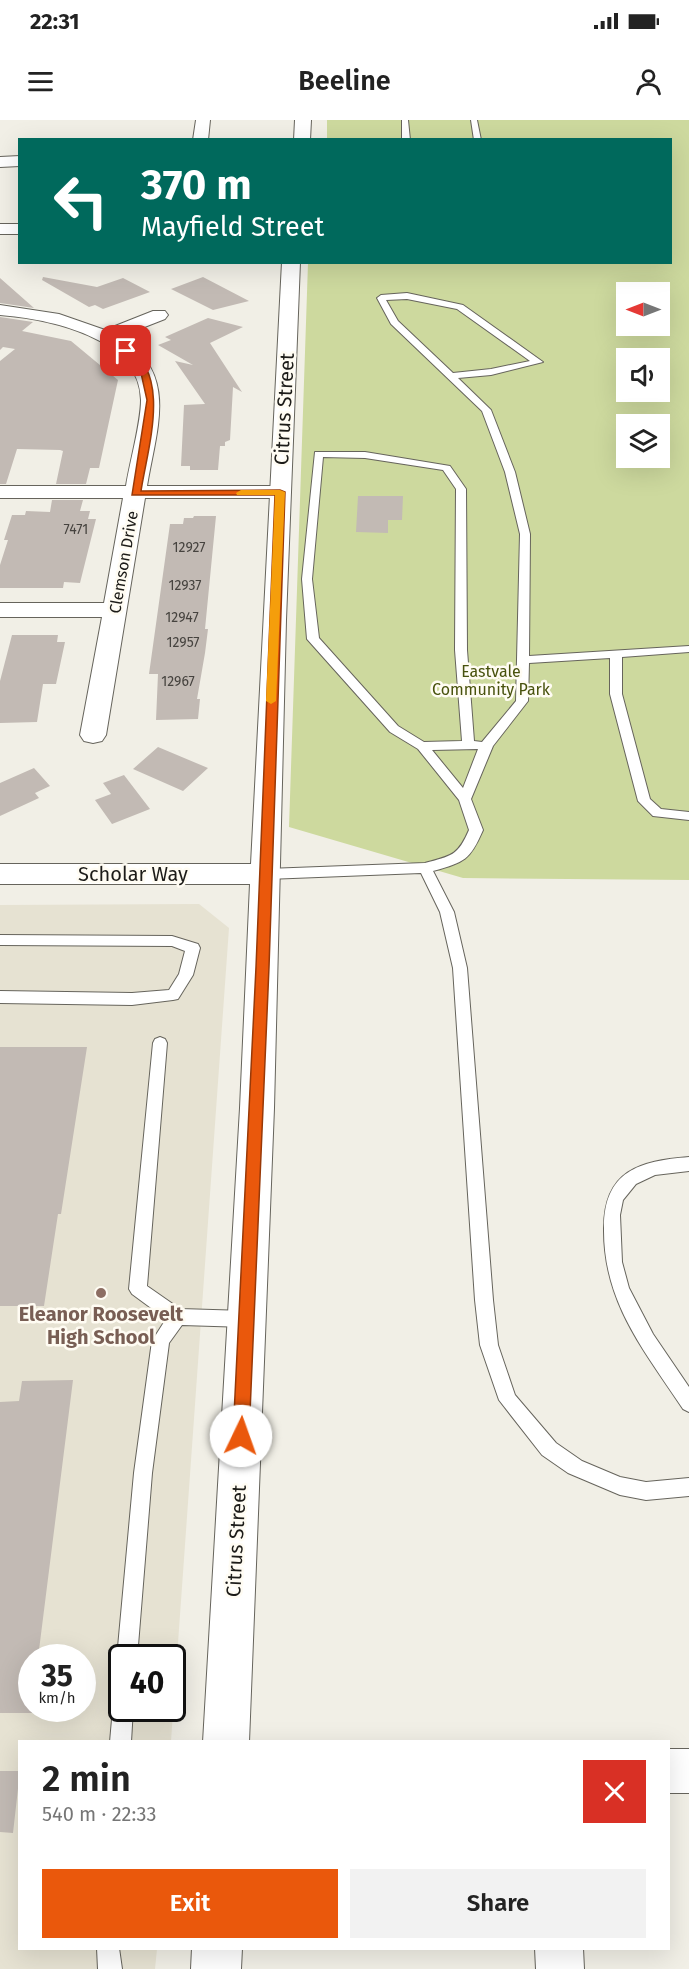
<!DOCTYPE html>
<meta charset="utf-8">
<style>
:root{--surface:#fff;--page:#f2f2f2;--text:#222;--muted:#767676;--accent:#ea580c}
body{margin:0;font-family:"Fira Sans",sans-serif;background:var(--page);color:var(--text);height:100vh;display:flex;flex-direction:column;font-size:22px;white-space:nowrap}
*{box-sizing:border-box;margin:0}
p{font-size:20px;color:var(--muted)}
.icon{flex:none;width:33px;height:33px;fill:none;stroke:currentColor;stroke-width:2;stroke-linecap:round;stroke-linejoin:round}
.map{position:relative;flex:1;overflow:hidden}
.sheet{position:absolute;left:18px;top:1620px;width:652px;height:210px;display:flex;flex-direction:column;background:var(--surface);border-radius:0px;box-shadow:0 6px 24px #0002}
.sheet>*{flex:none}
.guide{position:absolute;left:18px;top:18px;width:654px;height:126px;border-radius:0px;box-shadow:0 6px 24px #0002;background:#00695c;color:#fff;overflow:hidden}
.needle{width:39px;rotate:270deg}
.tools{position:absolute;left:616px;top:162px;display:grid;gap:12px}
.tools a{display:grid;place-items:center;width:54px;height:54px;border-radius:0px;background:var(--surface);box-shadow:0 6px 24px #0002;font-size:30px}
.speed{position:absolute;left:18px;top:1524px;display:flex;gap:12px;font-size:30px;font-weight:700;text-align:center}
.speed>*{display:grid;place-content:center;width:78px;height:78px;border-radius:50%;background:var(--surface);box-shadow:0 6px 24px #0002;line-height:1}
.speed small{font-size:15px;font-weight:400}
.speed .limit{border:3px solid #111;border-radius:9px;background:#fff;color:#111}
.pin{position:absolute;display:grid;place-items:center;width:51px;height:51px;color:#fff;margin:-26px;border-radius:12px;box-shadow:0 3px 9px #0006}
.me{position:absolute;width:66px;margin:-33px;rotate:3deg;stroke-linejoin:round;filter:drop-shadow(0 0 4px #0008)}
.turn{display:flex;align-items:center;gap:21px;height:126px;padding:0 24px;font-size:27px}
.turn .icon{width:78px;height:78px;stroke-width:2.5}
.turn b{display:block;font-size:42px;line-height:51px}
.round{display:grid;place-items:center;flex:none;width:63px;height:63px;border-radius:0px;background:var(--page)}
.head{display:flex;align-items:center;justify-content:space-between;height:102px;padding:0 24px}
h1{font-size:36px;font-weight:600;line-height:45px}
.action{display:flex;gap:12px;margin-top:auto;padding:12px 24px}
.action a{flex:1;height:69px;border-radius:0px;background:var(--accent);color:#fff;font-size:24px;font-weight:600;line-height:69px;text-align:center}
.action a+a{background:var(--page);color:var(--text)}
.status{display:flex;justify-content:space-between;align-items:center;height:42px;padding:0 30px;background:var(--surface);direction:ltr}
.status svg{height:16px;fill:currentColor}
header{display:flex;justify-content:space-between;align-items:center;height:78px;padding:0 24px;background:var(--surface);font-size:27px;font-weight:600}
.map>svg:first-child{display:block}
.built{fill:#e6e2d2;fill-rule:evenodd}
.green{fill:#cdd99e;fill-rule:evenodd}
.building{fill:#c2bab4}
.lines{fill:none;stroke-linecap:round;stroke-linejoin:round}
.service-casing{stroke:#66645c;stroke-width:2}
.minor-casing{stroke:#66645c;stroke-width:2}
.tertiary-casing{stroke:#66645c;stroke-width:2}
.service{fill:#fff;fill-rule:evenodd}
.minor{fill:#fff;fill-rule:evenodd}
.tertiary{fill:#fff;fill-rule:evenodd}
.route{fill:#ea580c;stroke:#983908;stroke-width:1.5}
.slow{fill:#f59e0b}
.education-dot{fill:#8d6e63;stroke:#fffcf3;stroke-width:2}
.labels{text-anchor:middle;stroke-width:5;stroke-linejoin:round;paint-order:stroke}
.far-number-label{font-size:14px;fill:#46433f}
.far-street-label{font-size:16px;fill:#1c1b18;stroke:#fffcf3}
.far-park-label{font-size:16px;fill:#48520d;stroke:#fffcf3}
.street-label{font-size:20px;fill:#1c1b18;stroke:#fffcf3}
.education-label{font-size:20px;font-weight:bold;fill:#785e54;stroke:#fffcf3}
</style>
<div class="status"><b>22:31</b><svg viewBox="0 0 49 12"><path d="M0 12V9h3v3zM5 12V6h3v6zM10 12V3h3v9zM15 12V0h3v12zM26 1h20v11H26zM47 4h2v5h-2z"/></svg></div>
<header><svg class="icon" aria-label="menu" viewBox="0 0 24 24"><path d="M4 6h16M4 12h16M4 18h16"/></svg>Beeline<svg class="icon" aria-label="person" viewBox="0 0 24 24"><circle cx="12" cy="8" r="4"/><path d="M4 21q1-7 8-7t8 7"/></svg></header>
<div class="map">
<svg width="689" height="1849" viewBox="0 0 689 1849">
<rect width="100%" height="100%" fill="#f1efe6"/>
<path class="built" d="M 199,784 L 229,808 L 171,1621 L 20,1622 L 20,1828 L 157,1829 L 155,1849 L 0,1849 L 0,785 ZM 32,1538 L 82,1538 L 82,1588 L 32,1588 ZM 122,1538 L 172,1538 L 172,1588 L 122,1588 Z"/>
<path class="green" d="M 327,0 L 689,0 L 689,760 L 463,758 L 289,707 L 308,143 L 670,142 L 670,20 L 327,19 ZM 627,172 L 660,172 L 660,206 L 627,206 ZM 627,238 L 660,238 L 660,272 L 627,272 ZM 627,304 L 660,304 L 660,338 L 627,338 Z"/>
<path class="building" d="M 43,157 L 97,167 L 123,158 L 150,172 L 103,189 L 95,185 L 89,187 L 42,160 Z
M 203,157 L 249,181 L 213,190 L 171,169 Z
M 0,158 L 34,188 L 0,183 Z
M 0,197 L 33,202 L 22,211 L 71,221 L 118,260 L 99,348 L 90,348 L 86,364 L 56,364 L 63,331 L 60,330 L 17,329 L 6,364 L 0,364 L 0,241 L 15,229 L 3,227 L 0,230 Z
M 208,198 L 243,207 L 210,223 L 242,272 L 233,267 L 230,320 L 225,322 L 225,326 L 220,326 L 218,350 L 190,350 L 190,346 L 181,346 L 184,285 L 205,284 L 175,241 L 193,245 L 158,225 L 171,220 L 165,217 Z
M 358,376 L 403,376 L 402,400 L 388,400 L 388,413 L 356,412 Z
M 52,380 L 83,380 L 80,391 L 90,391 L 88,399 L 96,399 L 80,463 L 64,462 L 63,468 L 0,468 L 0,445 L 8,420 L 4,420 L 12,395 L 25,395 L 26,391 L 50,392 Z
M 194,396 L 216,396 L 205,509 L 208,509 L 205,533 L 197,579 L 200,579 L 198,599 L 156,600 L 158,554 L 149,554 L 170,404 L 183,404 L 184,398 L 193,398 Z
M 12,515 L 58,515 L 57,522 L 65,522 L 56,564 L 43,564 L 37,602 L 0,603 L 0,561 Z
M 158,627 L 208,648 L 183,671 L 133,649 Z
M 34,648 L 50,666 L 35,673 L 39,678 L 0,696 L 0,663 Z
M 124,655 L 150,689 L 112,704 L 95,680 L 111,674 L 103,663 Z
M 0,927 L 87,927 L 61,1094 L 58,1094 L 44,1186 L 0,1186 Z
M 73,1260 L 38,1538 L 32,1538 L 32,1593 L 0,1593 L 0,1282 L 19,1281 L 22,1261 Z
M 0,1651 L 20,1651 L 13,1713 L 0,1712 Z"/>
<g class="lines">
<defs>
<path id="service" d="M 402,0 L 408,0 L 410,20 L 402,20 Z
M 471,0 L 477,0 L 481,20 L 474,20 Z
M 407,173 L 463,185 L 543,242 L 491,255 L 458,258 L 491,290 L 515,352 L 530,414 L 529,536 L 689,526 L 689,532 L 622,537 L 622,574 L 650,679 L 661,689 L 689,692 L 689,700 L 653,696 L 638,681 L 610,574 L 610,538 L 529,543 L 528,581 L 493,626 L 471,679 L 483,710 C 470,740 465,742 433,751 L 454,792 L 467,848 L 493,1180 L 498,1225 L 515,1275 L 556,1323 L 582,1341 L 620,1357 L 646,1362 L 689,1358 L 689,1376 L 646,1380 L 620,1375 L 568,1353 L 542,1335 L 499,1280 L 480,1225 L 475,1180 L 453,848 L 440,792 L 421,753 L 267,759 L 260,754 L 267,749 L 425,743 C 451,736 458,736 469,710 L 459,680 L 418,629 L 390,612 L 307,519 L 302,459 L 315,332 L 365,332 L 450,346 L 466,369 L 467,530 L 474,621 L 482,622 L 516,581 L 520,414 L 505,352 L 482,291 L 391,204 L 377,178 L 381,175 ZM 407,179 L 457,189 L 530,241 L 491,249 L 453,253 L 398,201 L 386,180 ZM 323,337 L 365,338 L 443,350 L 456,369 L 455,530 L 462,621 L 424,622 L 398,606 L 319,518 L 312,459 ZM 478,629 L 463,668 L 432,630 Z
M 0,815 L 172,816 L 198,824 L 200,828 L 193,855 L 178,879 L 173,880 L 132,885 L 0,883 L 0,871 L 132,873 L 169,870 L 179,854 L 185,831 L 172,826 L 0,825 Z
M 160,917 L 165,919 L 167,923 L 147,1166 L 180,1189 L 246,1191 L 252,1193 L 255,1199 L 252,1205 L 246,1207 L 182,1205 L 169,1223 L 152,1353 L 137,1538 L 122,1538 L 122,1546 L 117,1538 L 134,1353 L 152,1221 L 166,1199 L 132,1174 L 129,1169 L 153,923 L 155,919 Z
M 689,1037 L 689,1051 L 655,1055 L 636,1064 L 623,1080 L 620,1095 L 622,1142 L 629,1168 L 653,1214 L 689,1267 L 689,1292 L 683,1289 C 644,1230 603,1182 604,1108 C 604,1051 639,1041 689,1037 Z
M 122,1578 L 122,1588 L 133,1588 L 131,1622 L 110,1622 L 113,1588 L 116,1581 Z
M 97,1828 L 119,1828 L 122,1849 L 98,1849 Z"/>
<path id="minor" d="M 196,0 L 210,0 L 208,20 L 193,20 Z
M 20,36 L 20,46 L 0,47 L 0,37 Z
M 0,104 L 20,104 L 20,114 L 0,114 Z
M 0,185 L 59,194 L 105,210 L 153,191 L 165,191 L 168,195 L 165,199 L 119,217 C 180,252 156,310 147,366 L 280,366 L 288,367 L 291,372 L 288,377 L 280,378 L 145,378 L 106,615 L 102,621 L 93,623 L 84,621 L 80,615 L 102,497 L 0,497 L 0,483 L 104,483 L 123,378 L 0,378 L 0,366 L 126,366 C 130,341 141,303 141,280 C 140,217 49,199 0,195 Z
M 669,1629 L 689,1629 L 689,1673 L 669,1673 Z
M 535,1828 L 583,1828 L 584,1849 L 536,1849 Z"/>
<path id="tertiary" d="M 295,0 L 311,0 L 310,20 L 294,20 Z
M 282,142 L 300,142 L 286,500 L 274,988 L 249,1622 L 203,1622 L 240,988 L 250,764 L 0,764 L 0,744 L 251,744 Z
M 192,1828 L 242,1828 L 241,1849 L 191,1849 Z"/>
</defs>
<use href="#service" class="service-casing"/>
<use href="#minor" class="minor-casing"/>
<use href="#tertiary" class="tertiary-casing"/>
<use href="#service" class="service"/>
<use href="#minor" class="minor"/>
<use href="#tertiary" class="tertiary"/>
</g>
<path class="route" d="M 126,228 C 173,252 147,330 141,371 L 280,370 L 285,372 L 269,847 L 249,1316 L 247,1322 L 241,1324 L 235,1322 L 233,1316 L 256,847 L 275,375 L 132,375 L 147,280 L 141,253 L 122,231 Z"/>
<path class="slow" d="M 241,370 L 280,370 L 285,372 L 276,581 L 271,584 L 266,581 L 275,375 L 237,375 L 236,373 Z"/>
<circle class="education-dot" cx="101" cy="1173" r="6"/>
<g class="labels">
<g class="far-number-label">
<text x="76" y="414">7471</text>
<text x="189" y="432">12927</text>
<text x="185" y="470">12937</text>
<text x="182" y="502">12947</text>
<text x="183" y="527">12957</text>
<text x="178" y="566">12967</text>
</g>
<g class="far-street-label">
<text transform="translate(123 442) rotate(-80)" y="6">Clemson Drive</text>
</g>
<g class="far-park-label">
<text x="491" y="557">Eastvale<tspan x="491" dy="18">Community Park</tspan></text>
</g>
<g class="street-label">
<text transform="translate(284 289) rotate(-87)" y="7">Citrus Street</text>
<text x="133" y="761">Scholar Way</text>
<text transform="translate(236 1421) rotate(-87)" y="7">Citrus Street</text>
</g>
<g class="education-label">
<text x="101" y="1201">Eleanor Roosevelt<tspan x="101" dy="23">High School</tspan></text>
</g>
</g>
</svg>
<div class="tools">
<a><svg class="needle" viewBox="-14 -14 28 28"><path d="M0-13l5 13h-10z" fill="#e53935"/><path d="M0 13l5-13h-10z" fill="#767676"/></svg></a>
<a><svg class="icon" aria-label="sound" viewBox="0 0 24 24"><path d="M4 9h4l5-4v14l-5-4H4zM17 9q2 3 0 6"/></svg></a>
<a><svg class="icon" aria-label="layers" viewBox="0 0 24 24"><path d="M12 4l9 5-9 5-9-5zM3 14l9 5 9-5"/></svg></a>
</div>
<div class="speed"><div>35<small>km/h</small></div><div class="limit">40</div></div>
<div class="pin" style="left:126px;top:231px;background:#d93025"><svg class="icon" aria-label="arrive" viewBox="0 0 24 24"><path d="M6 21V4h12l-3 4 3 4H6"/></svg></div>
<svg class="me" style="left:241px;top:1316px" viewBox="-20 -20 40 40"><circle r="19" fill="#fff"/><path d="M0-13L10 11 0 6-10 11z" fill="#ea580c"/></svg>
<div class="guide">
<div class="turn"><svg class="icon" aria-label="left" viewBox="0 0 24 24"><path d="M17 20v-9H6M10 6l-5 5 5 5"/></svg><div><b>370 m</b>Mayfield Street</div></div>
</div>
<section class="sheet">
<div class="head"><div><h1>2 min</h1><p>540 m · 22:33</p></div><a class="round" style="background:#d93025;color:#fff"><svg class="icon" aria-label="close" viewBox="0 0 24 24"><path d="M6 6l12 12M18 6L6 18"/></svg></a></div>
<div class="action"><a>Exit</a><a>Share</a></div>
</section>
</div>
